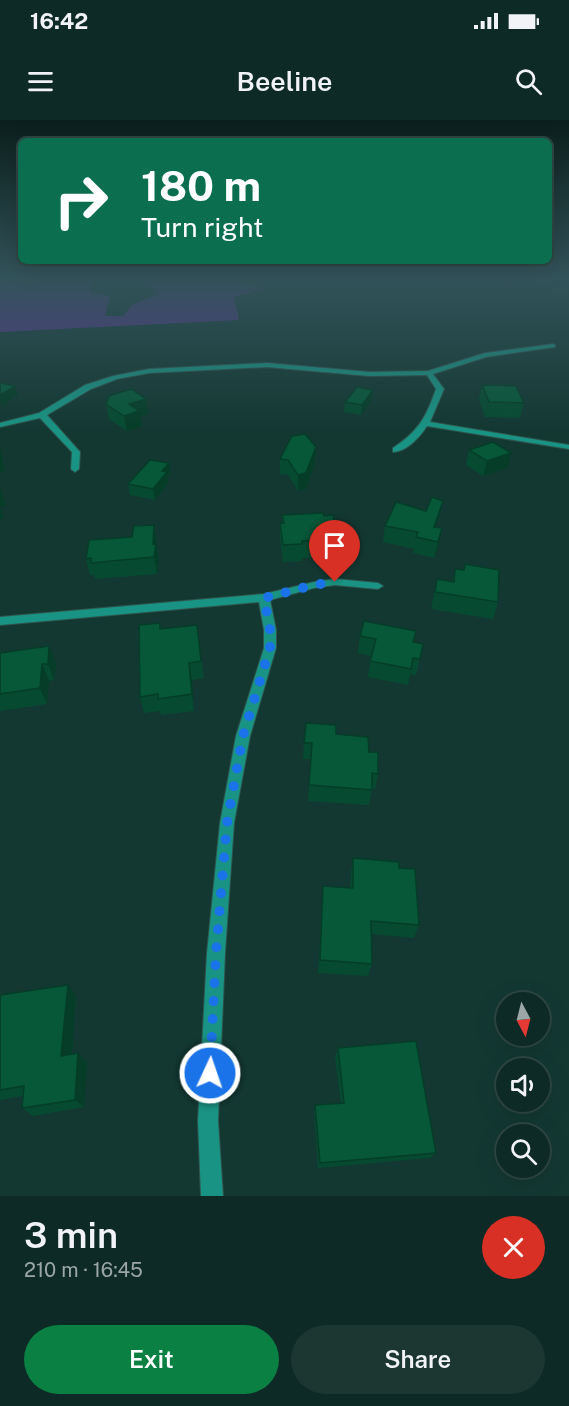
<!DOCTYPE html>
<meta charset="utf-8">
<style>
:root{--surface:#0e2a26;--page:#1c3632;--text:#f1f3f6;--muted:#9ba7a7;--line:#2e4643;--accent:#0b8043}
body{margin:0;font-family:"Public Sans",sans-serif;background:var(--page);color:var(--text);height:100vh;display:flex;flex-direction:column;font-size:22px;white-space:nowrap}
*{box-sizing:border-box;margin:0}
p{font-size:20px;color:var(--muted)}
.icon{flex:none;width:33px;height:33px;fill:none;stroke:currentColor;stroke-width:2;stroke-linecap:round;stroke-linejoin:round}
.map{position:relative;height:1076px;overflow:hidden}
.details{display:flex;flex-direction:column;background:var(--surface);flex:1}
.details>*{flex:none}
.guide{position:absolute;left:18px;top:18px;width:534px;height:126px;border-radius:9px;box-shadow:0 6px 24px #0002,0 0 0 2px var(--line);background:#0b6e4f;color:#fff;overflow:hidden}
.needle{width:39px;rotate:173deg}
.buttons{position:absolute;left:496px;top:872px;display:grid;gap:12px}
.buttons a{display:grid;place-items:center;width:54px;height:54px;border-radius:50%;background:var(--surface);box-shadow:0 6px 24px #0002,0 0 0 2px var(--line);font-size:30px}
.pin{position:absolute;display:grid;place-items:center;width:51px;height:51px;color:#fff;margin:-62px -26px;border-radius:50% 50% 50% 0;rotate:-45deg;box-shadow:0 0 6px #0007}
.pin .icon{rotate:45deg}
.me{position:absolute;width:66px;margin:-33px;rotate:3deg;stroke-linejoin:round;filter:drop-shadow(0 0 4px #0008)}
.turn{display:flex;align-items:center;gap:21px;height:126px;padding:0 24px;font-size:27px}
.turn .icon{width:78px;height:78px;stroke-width:2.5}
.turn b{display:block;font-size:42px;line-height:51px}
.round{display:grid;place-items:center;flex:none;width:63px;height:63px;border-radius:32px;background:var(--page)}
.head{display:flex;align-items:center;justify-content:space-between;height:102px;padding:0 24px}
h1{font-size:36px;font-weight:600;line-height:45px}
.button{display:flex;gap:12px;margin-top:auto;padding:12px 24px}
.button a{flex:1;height:69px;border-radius:36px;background:var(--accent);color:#fff;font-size:24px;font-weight:600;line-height:69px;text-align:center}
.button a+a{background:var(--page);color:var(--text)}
.status{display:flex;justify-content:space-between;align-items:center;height:42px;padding:0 30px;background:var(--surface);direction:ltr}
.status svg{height:16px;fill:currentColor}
header{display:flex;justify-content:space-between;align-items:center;height:78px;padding:0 24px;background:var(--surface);font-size:27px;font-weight:600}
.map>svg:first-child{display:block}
.green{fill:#5f2f95}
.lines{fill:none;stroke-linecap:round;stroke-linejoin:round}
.minor-casing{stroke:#2e544d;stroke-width:2}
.minor{fill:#199383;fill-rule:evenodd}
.wall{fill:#064b31}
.shaded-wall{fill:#053d28}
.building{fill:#075739;stroke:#053d28;stroke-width:1.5}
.route{stroke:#1a73e8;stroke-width:10;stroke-dasharray:0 18}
</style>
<div class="status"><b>16:42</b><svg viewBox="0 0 49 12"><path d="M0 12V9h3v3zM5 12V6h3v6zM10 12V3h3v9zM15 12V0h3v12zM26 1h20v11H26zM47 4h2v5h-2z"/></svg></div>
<header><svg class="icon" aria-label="menu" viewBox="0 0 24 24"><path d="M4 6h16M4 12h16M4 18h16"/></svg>Beeline<svg class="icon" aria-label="search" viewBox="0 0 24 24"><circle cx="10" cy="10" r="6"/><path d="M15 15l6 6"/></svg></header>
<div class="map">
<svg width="569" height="1076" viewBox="0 0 569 1076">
<rect width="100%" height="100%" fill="#133832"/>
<path class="green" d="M 0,159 L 93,159 L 90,172 L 110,177 L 105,196 L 123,196 L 133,184 L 159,174 L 141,159 L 231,159 L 263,169 L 234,177 L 239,200 L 0,212 Z"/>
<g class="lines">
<defs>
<path id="minor" d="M 553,224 L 555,225 L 555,227 L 486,237 L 433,254 L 444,269 L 430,302 L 569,325 L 569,329 L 427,306 C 420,317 406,332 393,332 L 393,328 C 419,311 426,297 436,269 L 427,255 L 369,256 L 267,247 L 149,253 L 117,259 L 91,269 L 47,295 L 80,332 L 79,349 L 75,352 L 71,349 L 72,332 L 40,298 L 0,307 L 0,303 L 39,293 L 85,265 L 113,256 L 149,249 L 267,243 L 369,252 L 428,251 L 485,233 Z
M 335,459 L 378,463 L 383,466 L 378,469 L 335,465 L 314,468 L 270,480 L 276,510 L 276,528 L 250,616 L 234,703 L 225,833 L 218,1001 L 223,1076 L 201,1076 L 198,1001 L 207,833 L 220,703 L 236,616 L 264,528 L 264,510 L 259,482 L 0,505 L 0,497 L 264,474 L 314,462 Z"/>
</defs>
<use href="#minor" class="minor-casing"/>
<use href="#minor" class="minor"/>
</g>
<path class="wall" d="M 482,265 L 524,283 L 520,298 L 485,297 L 479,279 Z
M 373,270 L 372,280 L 361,295 L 344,292 L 345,282 Z
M 146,279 L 148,294 L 140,296 L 142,306 L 127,311 L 109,299 L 106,284 Z
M 316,327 L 315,342 L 306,369 L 298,371 L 288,355 L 280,354 L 280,339 Z
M 469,330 L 511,333 L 507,348 L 483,356 L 466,345 Z
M 169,343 L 171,353 L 167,357 L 168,363 L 155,380 L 130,375 L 128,364 Z
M 426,391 L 439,397 L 436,407 L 439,424 L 434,438 L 413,433 L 414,429 L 383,422 L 385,406 Z
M 282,395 L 324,396 L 339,419 L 337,436 L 302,438 L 302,441 L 283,442 L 280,419 L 280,403 L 282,403 Z
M 154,405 L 159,440 L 157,454 L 95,459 L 94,455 L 90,455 L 86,439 L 132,417 Z
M 465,444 L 498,482 L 493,499 L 431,489 L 437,459 L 452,462 L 455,449 L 463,450 Z
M 160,503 L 161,509 L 197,505 L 204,558 L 192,560 L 194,591 L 161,595 L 160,591 L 144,593 L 140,577 Z
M 360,516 L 423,524 L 416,555 L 410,554 L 408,565 L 368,557 L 371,536 L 358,533 Z
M 0,530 L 1,532 L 56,543 L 54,560 L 49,561 L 47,584 L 0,591 Z
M 336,614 L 369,632 L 378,654 L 375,669 L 372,669 L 369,685 L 308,681 L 311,639 L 303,639 L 304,623 Z
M 353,738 L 399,748 L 419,805 L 414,818 L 371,814 L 372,844 L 368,856 L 318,853 L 323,766 L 350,768 L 351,753 Z
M 0,875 L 76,876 L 72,934 L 87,942 L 84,987 L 33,996 L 22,988 L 23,976 L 0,980 Z
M 338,928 L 436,1033 L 429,1038 L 318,1048 L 314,993 L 315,985 L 341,983 L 335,937 Z"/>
<path class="shaded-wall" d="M 15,266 L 18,275 L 2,286 L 0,280 L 0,275 Z
M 373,270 L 372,280 L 361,295 L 362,285 Z
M 146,279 L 148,294 L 140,296 L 142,306 L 127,311 L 124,296 L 129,284 Z
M 0,327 L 5,351 L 0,352 Z
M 316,327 L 315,342 L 306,369 L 298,371 L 298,355 Z
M 511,333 L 507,348 L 483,356 L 487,341 Z
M 169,343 L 171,353 L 167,357 L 168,363 L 155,380 L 153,369 L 162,351 Z
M 0,369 L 6,385 L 0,387 L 4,398 L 0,399 Z
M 443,381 L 439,397 L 430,423 L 434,407 Z
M 154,405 L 159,440 L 157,454 L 154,437 L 153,424 Z
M 442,408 L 439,424 L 434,438 L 438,422 Z
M 49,526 L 56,543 L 54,560 L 48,544 Z
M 189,543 L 192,560 L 194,591 L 192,574 Z
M 42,544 L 49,561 L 47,584 L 40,568 Z
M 68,865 L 76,876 L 71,945 L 61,936 Z
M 78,933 L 87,942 L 84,987 L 75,980 Z"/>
<path class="building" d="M 0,263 L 15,266 L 0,275 Z
M 482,265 L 516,266 L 524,283 L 489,282 Z
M 357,267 L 373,270 L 362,285 L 345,282 Z
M 131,269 L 146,279 L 129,284 L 139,291 L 124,296 L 106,284 L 109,276 Z
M 305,314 L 316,327 L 306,353 L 298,355 L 288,340 L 280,339 L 292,316 Z
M 493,322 L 511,333 L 487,341 L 469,330 Z
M 150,340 L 169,343 L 162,351 L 167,352 L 153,369 L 128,364 Z
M 432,377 L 443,381 L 434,407 L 442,408 L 438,422 L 416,417 L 418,412 L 385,406 L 396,382 L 426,391 Z
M 323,393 L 324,396 L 333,395 L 339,419 L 302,421 L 302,424 L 283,425 L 280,403 L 284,403 L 282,395 Z
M 154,405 L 153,424 L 156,423 L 154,437 L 91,443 L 91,438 L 86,439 L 89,420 L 132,417 L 134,406 Z
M 465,444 L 499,450 L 498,482 L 435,472 L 437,459 L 454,462 L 455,449 L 464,450 Z
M 364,501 L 416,511 L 413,522 L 423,524 L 420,539 L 413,538 L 411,549 L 370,541 L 376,519 L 360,516 Z
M 160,503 L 160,509 L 197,505 L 201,541 L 189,543 L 192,574 L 158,579 L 158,574 L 140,577 L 139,505 Z
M 49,526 L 48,544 L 42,544 L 40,568 L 0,574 L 0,533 Z
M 306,603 L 336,605 L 336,614 L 368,617 L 369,632 L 378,632 L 378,654 L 372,653 L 372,670 L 309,665 L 312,623 L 304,623 Z
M 353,738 L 399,742 L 399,748 L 415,749 L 419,805 L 371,801 L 372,844 L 320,840 L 323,766 L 353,768 Z
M 68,865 L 61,936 L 78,933 L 75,980 L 22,988 L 24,966 L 0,970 L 0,875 Z
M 416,921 L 436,1033 L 320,1043 L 315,985 L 344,983 L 338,928 Z"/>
<linearGradient id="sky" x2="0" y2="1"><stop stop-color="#0a1f1c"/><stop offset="0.51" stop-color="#33535a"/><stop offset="1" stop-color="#33535a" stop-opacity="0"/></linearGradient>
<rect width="569" height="310" fill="url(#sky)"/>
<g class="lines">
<path class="route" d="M 210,953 L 216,833 L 227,703 L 243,616 L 270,528 L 270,510 L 264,478 L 314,465 L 335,462"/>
</g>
</svg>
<div class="buttons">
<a><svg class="needle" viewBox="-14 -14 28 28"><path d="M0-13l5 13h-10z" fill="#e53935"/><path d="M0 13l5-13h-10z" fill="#9ba7a7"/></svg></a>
<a><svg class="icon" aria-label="sound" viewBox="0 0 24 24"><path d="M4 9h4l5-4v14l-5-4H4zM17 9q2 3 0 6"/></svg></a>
<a><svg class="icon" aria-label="search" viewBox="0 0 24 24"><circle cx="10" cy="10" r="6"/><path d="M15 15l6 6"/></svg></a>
</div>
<div class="pin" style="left:335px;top:462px;background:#d93025"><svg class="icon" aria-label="arrive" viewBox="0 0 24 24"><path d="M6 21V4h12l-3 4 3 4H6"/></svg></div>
<svg class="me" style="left:210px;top:953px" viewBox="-20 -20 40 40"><circle r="17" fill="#1a73e8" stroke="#fff" stroke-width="3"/><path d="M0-11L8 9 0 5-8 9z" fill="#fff"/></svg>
<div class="guide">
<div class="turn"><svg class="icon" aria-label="right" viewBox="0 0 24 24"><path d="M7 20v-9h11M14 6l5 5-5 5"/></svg><div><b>180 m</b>Turn right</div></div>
</div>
</div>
<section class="details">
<div class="head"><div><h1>3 min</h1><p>210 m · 16:45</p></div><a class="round" style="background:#d93025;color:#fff"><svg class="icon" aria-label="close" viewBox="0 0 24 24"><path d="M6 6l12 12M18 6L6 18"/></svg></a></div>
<div class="button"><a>Exit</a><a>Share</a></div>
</section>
